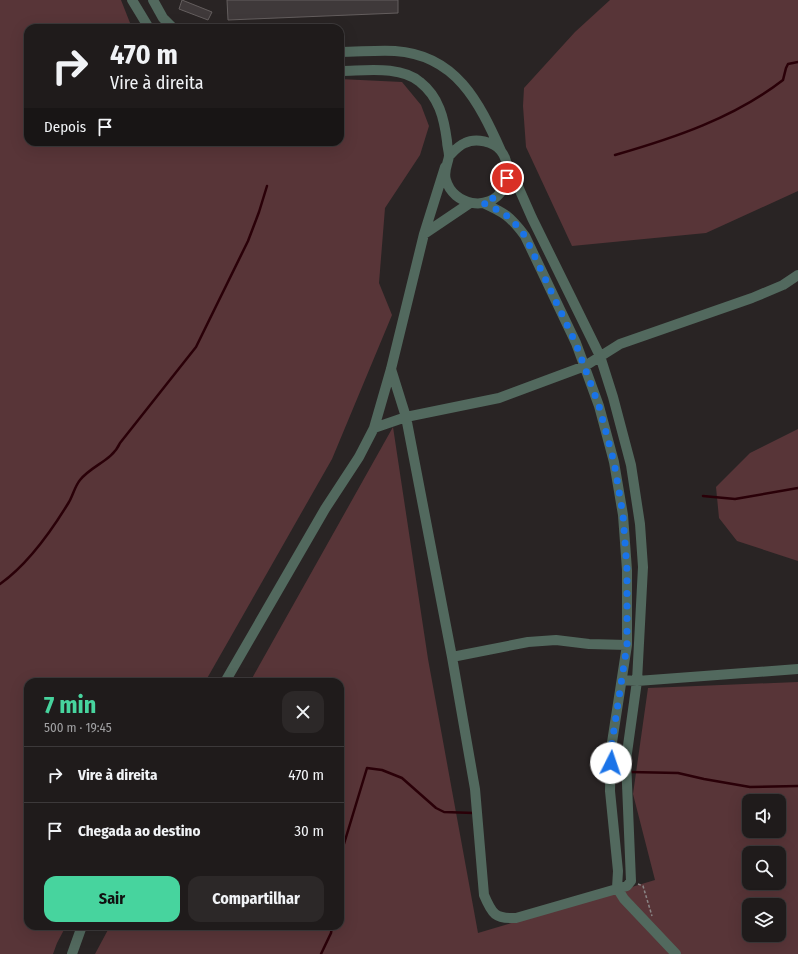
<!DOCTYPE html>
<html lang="pt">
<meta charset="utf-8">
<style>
:root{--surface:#1f1b1b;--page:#2c2828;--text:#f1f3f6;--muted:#a1a1a3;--line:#3c393a;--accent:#47d49e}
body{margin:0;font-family:"Fira Sans Condensed",sans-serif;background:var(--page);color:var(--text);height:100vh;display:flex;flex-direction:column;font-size:15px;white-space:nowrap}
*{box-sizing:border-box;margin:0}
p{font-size:13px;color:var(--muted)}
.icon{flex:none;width:22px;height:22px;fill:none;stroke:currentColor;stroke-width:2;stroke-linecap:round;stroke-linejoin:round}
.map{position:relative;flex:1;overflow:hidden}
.panel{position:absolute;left:24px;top:678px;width:320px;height:252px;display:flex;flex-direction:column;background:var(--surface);border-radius:12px;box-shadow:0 4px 16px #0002,0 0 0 1px var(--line)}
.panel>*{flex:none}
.hud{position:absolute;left:24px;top:24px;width:320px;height:122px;border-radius:12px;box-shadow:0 4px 16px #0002,0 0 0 1px var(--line);background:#1f1b1b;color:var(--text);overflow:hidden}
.controls{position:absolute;left:742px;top:794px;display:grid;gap:8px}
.controls a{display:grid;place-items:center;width:44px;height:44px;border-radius:8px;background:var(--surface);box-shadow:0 4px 16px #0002,0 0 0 1px var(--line);font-size:20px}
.pin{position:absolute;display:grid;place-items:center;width:34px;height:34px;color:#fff;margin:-17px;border:2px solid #fff;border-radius:50%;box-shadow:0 1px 4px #0007}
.me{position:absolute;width:44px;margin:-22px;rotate:4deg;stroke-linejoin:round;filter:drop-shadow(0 0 3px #0008)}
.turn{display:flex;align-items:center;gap:14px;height:84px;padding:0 20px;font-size:18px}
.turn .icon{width:52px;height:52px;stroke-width:2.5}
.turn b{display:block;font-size:28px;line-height:34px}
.then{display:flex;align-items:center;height:38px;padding:0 20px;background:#0003;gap:8px;font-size:15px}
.round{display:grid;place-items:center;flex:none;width:42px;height:42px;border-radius:12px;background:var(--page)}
.head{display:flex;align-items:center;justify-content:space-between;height:68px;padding:0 20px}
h1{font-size:24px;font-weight:700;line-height:30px;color:var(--accent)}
.primary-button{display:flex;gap:8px;margin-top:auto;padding:8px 20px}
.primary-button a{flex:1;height:46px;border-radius:12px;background:var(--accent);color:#111;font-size:16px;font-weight:700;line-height:46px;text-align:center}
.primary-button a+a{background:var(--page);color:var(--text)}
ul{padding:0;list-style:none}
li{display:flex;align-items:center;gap:12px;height:56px;padding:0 20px;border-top:1px solid var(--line)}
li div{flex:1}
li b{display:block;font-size:15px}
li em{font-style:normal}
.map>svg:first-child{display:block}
.green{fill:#583538;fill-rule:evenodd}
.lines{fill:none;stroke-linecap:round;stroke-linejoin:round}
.stream{stroke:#2a0008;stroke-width:2.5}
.building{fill:#3f393a;stroke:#645e5e}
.path{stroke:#8a8686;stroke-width:1.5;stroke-dasharray:3 2;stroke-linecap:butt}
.minor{stroke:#52695e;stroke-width:10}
.route{stroke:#1a73e8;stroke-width:7;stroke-dasharray:0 12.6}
</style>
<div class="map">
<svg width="798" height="954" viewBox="0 0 798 954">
<rect width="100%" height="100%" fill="#292424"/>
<path class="green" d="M 0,0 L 121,0 L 132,28 L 28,28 L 28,142 L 340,142 L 340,79 L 402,82 L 421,105 L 429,126 L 420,155 L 385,208 L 379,283 L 392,315 L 332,459 L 205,682 L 28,682 L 28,926 L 66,926 L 57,943 L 53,954 L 0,954 Z
M 610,0 L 798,0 L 798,191 L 706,233 L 572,246 L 526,147 L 523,106 L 524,88 L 575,32 Z
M 393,427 L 428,659 L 478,933 L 655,880 L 633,794 L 648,688 L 798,682 L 798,954 L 95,954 L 110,926 L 340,926 L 340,682 L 250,682 ZM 749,801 L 779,801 L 779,831 L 749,831 ZM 749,853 L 779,853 L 779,883 L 749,883 ZM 749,905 L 779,905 L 779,935 L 749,935 Z
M 798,429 L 798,561 L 737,541 L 719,518 L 716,487 L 750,453 Z"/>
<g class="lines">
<path class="stream" d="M 615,155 C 674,138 734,118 783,80 L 786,68 L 788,64 L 798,62
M 703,496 L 735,499 L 798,488
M 0,584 C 27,565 52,530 69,502 C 73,495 75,486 80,480 C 92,465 112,461 120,443 L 196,347 L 248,241 L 259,212 L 267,186
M 630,772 L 678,773 L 704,779 L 750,787 L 798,786
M 340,857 L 367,768 L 382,770 L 402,778 L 436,808 L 444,812 L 474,813
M 321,954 L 331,933 L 332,926"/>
</g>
<path class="building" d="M 182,0 L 212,12 L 208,20 L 179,9 Z
M 227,0 L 398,0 L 398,13 L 228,20 Z"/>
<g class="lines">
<path class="path" d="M 638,884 L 643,886 L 652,916"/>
<path class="minor" d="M 132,0 L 149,28
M 153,0 L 163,18 L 173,28
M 340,52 C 358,52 377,50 395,51 C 456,55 479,102 501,151
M 340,71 C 364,71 400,65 420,82 C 439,97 444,118 447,141 C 447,146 449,151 449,156 C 448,164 443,171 446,180 C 453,205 489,213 503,189 C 509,178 509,161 501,151 C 494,141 475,138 465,143 C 458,146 454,151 449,156
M 483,203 C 505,213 510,216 525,236 L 576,343 L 599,406 L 614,462 L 623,515 L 627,570 L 627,645 L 611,749 L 610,791 L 618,871 L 617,888 L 624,899 L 676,954
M 424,234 L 470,203
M 391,369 L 406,417 L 452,657 L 475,789 L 484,895 C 492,914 495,919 516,918 L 627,886 L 631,881 L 626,760 L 637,681 L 643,567 L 640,524 L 631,465 L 613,397 L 600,356 L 532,218 L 517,184 L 507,166
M 374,428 L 406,417 L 499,398 L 585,366 L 620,344 L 752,298 L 783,285 L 798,275
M 452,657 L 528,642 L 556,640 L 589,644 L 627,645
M 622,680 L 637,681 L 798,669
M 225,682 L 325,509 L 359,457 L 374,428 L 391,369 L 424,234 L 445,167
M 72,954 L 82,926"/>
</g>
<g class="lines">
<path class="route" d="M 507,178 C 502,192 496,198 483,203 C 505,213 510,216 525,236 L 576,344 L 599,406 L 614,462 L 623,515 L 627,570 L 627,645 L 611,749 L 611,763"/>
</g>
</svg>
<div class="controls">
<a><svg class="icon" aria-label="sound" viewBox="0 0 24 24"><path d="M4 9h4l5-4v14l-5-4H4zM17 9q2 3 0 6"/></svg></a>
<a><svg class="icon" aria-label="search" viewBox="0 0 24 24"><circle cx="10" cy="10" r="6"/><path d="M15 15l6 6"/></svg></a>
<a><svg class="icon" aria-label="layers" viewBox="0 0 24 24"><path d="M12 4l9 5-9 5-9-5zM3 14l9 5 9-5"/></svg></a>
</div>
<div class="pin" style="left:507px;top:178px;background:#d93025"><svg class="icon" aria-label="arrive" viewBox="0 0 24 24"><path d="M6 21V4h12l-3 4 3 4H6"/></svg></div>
<svg class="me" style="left:611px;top:763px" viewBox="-20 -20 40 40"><circle r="19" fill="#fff"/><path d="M0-13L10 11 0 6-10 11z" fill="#1a73e8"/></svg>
<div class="hud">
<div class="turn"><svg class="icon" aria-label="right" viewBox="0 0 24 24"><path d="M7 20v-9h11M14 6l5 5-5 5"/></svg><div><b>470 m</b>Vire à direita</div></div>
<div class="then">Depois<svg class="icon" aria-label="arrive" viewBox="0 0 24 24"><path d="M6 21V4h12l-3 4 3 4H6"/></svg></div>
</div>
<section class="panel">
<div class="head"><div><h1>7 min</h1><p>500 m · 19:45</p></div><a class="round"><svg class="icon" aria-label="close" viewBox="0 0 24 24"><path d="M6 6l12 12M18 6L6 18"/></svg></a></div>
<ul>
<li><svg class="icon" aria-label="right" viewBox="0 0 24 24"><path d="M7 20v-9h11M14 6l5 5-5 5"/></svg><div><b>Vire à direita</b></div><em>470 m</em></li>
<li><svg class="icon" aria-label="arrive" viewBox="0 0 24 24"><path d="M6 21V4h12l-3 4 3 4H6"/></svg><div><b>Chegada ao destino</b></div><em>30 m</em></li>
</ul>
<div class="primary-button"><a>Sair</a><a>Compartilhar</a></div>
</section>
</div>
